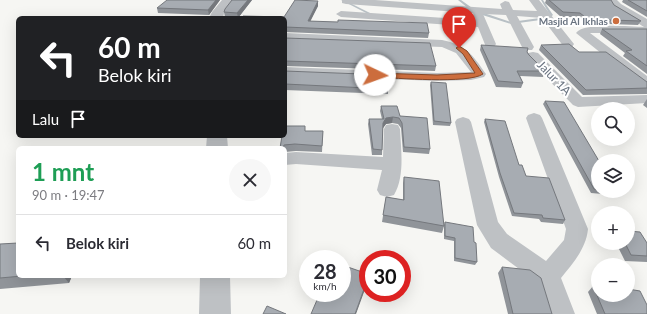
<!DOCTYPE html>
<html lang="id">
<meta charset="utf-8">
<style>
:root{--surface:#fff;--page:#f7f7f7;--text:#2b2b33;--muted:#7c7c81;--line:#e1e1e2}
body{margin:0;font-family:Lato,sans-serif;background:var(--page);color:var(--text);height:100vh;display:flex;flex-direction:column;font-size:15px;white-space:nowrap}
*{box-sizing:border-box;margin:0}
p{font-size:13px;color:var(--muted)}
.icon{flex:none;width:22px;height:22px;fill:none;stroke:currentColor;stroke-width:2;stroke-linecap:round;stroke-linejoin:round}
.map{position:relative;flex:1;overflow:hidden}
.details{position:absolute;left:16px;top:146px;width:271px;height:132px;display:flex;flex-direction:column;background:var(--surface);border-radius:6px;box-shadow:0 4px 16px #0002}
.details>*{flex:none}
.guide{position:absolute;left:16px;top:16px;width:271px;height:122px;border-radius:6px;box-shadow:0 4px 16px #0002;background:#202124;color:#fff;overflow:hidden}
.controls{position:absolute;left:591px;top:102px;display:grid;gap:8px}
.controls a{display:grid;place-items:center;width:44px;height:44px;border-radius:50%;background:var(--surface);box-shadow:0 4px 16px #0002;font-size:20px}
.speed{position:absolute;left:299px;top:250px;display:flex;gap:8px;font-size:20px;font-weight:700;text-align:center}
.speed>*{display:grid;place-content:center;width:52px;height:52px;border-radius:50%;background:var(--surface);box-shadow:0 4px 16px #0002;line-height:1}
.speed small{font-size:10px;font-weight:400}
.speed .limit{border:6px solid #d22;background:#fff;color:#111}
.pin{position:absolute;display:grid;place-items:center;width:34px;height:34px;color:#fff;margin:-41px -17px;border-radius:50% 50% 50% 0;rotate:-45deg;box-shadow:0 0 4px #0007}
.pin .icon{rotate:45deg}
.me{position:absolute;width:44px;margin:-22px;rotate:93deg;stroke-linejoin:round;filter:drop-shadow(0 0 3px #0008)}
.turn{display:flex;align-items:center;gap:14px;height:84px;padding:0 16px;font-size:18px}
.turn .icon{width:52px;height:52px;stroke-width:2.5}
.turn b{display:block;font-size:28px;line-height:34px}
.then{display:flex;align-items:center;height:38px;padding:0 16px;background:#0003;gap:8px;font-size:15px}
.round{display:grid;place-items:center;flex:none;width:42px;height:42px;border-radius:21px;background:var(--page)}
.overview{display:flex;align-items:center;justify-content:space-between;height:68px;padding:0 16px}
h1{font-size:24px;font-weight:700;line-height:30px;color:#1e9e55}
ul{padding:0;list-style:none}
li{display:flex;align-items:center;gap:12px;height:56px;padding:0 16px;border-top:1px solid var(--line)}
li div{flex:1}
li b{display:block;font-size:15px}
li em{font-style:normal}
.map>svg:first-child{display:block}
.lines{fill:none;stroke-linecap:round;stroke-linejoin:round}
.stream{fill:#b8c0c5;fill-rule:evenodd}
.minor{fill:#bec1c4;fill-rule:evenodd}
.tertiary{fill:#bec1c4;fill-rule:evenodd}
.wall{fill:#909499}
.shaded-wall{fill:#75787d}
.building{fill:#a7acb2;stroke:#75787d}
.route{fill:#cc6d3d;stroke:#854728}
.poi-dot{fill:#cc6d3d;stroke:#fff;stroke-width:1.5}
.labels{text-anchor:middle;stroke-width:4;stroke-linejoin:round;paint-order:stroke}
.far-poi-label{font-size:10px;font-weight:bold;fill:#697380;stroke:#fff;text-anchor:end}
.street-label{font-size:12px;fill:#697380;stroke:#fff}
</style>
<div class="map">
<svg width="647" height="314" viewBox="0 0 647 314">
<rect width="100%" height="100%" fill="#f6f6f3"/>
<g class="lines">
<path class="stream" d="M 341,0 L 344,0 L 372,14 L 370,15 Z
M 458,0 L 461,0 L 475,10 L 511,22 L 547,17 L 550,15 L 541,0 L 543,0 L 553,15 L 548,19 L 511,24 L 473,12 Z"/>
<path class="minor" d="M 342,0 L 375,0 L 502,9 L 500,4 L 505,1 L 509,2 L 513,10 L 537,11 L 529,0 L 539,0 L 574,44 L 572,47 L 564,47 L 542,18 L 517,16 L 534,47 L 532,50 L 524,50 L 522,47 L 506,15 L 483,14 L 496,44 L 494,47 L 486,47 L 478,27 L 341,17 L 336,14 L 341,11 L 475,20 L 473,13 L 346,4 L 342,3 Z
M 607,0 L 617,0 L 621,4 L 647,19 L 647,33 L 590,33 L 647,76 L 647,87 L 642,86 L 576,33 C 584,22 630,27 644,27 L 613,8 Z
M 285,33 L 442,40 C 466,45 472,54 486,74 L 484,77 L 471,80 L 437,81 L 285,75 L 285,67 L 437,73 L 471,72 L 456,53 L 442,47 L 285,41 Z
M 533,52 L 538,53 L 582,97 L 647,95 L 647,103 L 578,107 L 573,105 L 528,59 L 527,56 L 528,53 Z
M 534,113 L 540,115 L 542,118 L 588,229 C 586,249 573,263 561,278 L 575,314 L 549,314 L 538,283 L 491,248 L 477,225 L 455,122 L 457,119 L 463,117 L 469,119 L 471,122 L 498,222 L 507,234 L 546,261 L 564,240 L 566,229 L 526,118 L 528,115 Z
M 392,124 L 398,125 L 400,129 C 401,150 405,176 394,195 L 387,197 L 380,195 L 377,190 L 382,170 L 296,164 L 285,165 L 285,153 L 296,152 L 383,157 L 384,129 L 386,125 Z"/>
<path class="tertiary" d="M 222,0 L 234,0 L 224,13 L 223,18 L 209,18 L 212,12 Z
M 207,136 L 227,136 L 228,148 L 206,148 Z
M 200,276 L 230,276 L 231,314 L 199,314 Z"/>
</g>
<path class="wall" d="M 220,0 L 209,15 L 158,13 L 157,8 Z
M 232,0 L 252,0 L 238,18 L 225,17 L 224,12 Z
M 546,0 L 611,0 L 614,5 L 641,21 L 638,25 L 608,24 L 587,26 L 578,17 L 561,17 L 545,3 Z
M 623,0 L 647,0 L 647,17 L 622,2 Z
M 318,1 L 318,6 L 310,21 L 429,33 L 428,38 L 285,32 L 285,18 L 284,17 Z
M 602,29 L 647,29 L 647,74 L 623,56 L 625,53 L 600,34 Z
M 285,38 L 436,66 L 435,71 L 285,66 Z
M 481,45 L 527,52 L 529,55 L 545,71 L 543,77 L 520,76 L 523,83 L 521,88 L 496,87 L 480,50 Z
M 541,45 L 579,52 L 647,82 L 647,94 L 583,95 L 539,50 Z
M 285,71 L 388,89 L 388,94 L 285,90 Z
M 431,82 L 451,123 L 450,126 L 433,125 L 430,85 Z
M 647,99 L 647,108 L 643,105 Z
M 545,101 L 598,161 L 598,191 L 617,191 L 614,195 L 591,193 L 543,104 Z
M 381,106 L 400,116 L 430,149 L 429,154 L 403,152 L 401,128 L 398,124 L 392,123 L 386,124 L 383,128 L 382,155 L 372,155 L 368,124 L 369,119 L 382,119 L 380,111 Z
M 485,119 L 519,165 L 526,176 L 565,220 L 563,224 L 541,222 L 539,219 L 512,216 L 499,177 L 484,122 Z
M 305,131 L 323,131 L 322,152 L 296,151 L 285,152 L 285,148 L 280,148 Z
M 404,177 L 444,226 L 442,233 L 382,222 L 386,197 L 403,200 L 403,183 Z
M 445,222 L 474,242 L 477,262 L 475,265 L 454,261 L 454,241 L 444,239 L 444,225 Z
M 616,243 L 647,243 L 647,262 L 625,261 Z
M 0,244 L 18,276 L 72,276 L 69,283 L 0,289 Z
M 502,267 L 552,314 L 508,314 L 498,273 Z
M 593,286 L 647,314 L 597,314 L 588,292 Z"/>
<path class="shaded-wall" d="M 216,0 L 220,0 L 209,15 L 208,10 Z
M 248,0 L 252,0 L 238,18 L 237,13 Z
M 318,1 L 318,6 L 308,26 L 308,21 Z
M 393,117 L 392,123 L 386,124 L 383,128 L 383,123 L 386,118 Z
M 63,276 L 72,276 L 69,283 Z
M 368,278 L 368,281 L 356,314 L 355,314 Z"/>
<path class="building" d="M 167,0 L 216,0 L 208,10 L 157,8 Z
M 232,0 L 248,0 L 237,13 L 224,12 L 225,9 Z
M 295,0 L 318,1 L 308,21 L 338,22 L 338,20 L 427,23 L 429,33 L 285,27 L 285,18 L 242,18 L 243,16 L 284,17 Z
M 549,0 L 611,0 L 614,5 L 641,21 L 610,20 L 590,21 L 580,13 L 563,12 Z
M 628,0 L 647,0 L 647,11 Z
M 602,29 L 647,29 L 647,66 L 626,51 L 632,50 Z
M 285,38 L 430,43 L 436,66 L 285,61 Z
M 569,44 L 579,52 L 606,52 L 647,82 L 647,88 L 586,90 L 541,45 Z
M 481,45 L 528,48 L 527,52 L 529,55 L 545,71 L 517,71 L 523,83 L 498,81 Z
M 285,71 L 387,75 L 388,89 L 285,84 Z
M 431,82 L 446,83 L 451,123 L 434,121 Z
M 545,101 L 564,102 L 599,161 L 598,161 L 598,190 L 594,189 Z
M 381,106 L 397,106 L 400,116 L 427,118 L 430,149 L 404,147 L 402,123 L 399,118 L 393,117 L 386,118 L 383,123 L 382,150 L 373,149 L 369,119 L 384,119 Z
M 485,119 L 505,121 L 519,165 L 522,165 L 526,176 L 549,178 L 565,220 L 543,218 L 542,215 L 514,213 L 500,173 Z
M 285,126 L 305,126 L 305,131 L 323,131 L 322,146 L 295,144 L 284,145 L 283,148 L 280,148 L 282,136 L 285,136 Z
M 404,177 L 439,181 L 444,226 L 383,215 L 386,197 L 404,200 Z
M 445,222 L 473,227 L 474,242 L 476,243 L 477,262 L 455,258 L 455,238 L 445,236 Z
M 628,231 L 640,232 L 647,243 L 647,256 L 631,255 L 625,243 L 628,243 Z
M 18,243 L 18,276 L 22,276 L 0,278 L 0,244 Z
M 342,265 L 368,274 L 368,278 L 355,314 L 311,314 L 320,293 L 324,293 L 327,294 L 328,293 L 342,293 Z
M 502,267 L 530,270 L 541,278 L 552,314 L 513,314 Z
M 593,286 L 598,286 L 598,295 L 628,295 L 628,289 L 640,291 L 647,305 L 647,314 L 605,314 Z
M 267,306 L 286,314 L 263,314 Z"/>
<path class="route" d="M 459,46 L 467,51 L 483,74 C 469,84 395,78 375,77 L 372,75 L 375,73 L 437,75 L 475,73 L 463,54 L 456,48 Z"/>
<circle class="poi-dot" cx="616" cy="21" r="4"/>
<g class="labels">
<g class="far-poi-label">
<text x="608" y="25">Masjid Al Ikhlas</text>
</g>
<g class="street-label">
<text transform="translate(554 78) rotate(46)" y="4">Jalur 1A</text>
</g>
</g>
</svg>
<div class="controls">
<a><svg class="icon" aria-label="search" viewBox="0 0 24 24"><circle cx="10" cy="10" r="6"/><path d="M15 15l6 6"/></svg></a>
<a><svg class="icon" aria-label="layers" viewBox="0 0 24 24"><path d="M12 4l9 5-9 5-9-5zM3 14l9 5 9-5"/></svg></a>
<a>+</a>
<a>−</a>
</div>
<div class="speed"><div>28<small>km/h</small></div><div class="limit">30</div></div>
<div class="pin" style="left:459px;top:48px;background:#d93025"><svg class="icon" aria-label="arrive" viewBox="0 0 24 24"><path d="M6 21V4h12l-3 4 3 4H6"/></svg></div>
<svg class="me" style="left:375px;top:75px" viewBox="-20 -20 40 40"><circle r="19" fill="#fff"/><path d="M0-13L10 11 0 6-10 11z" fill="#cc6d3d"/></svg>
<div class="guide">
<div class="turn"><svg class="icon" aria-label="left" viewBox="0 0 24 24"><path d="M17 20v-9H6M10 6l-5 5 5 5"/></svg><div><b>60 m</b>Belok kiri</div></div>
<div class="then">Lalu<svg class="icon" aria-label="arrive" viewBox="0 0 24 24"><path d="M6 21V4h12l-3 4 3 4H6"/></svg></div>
</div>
<section class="details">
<div class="overview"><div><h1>1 mnt</h1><p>90 m · 19:47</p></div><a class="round"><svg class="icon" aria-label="close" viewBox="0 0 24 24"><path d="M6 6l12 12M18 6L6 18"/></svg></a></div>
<ul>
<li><svg class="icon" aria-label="left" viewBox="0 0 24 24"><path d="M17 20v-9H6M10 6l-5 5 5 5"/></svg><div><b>Belok kiri</b></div><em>60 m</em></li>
</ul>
</section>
</div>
